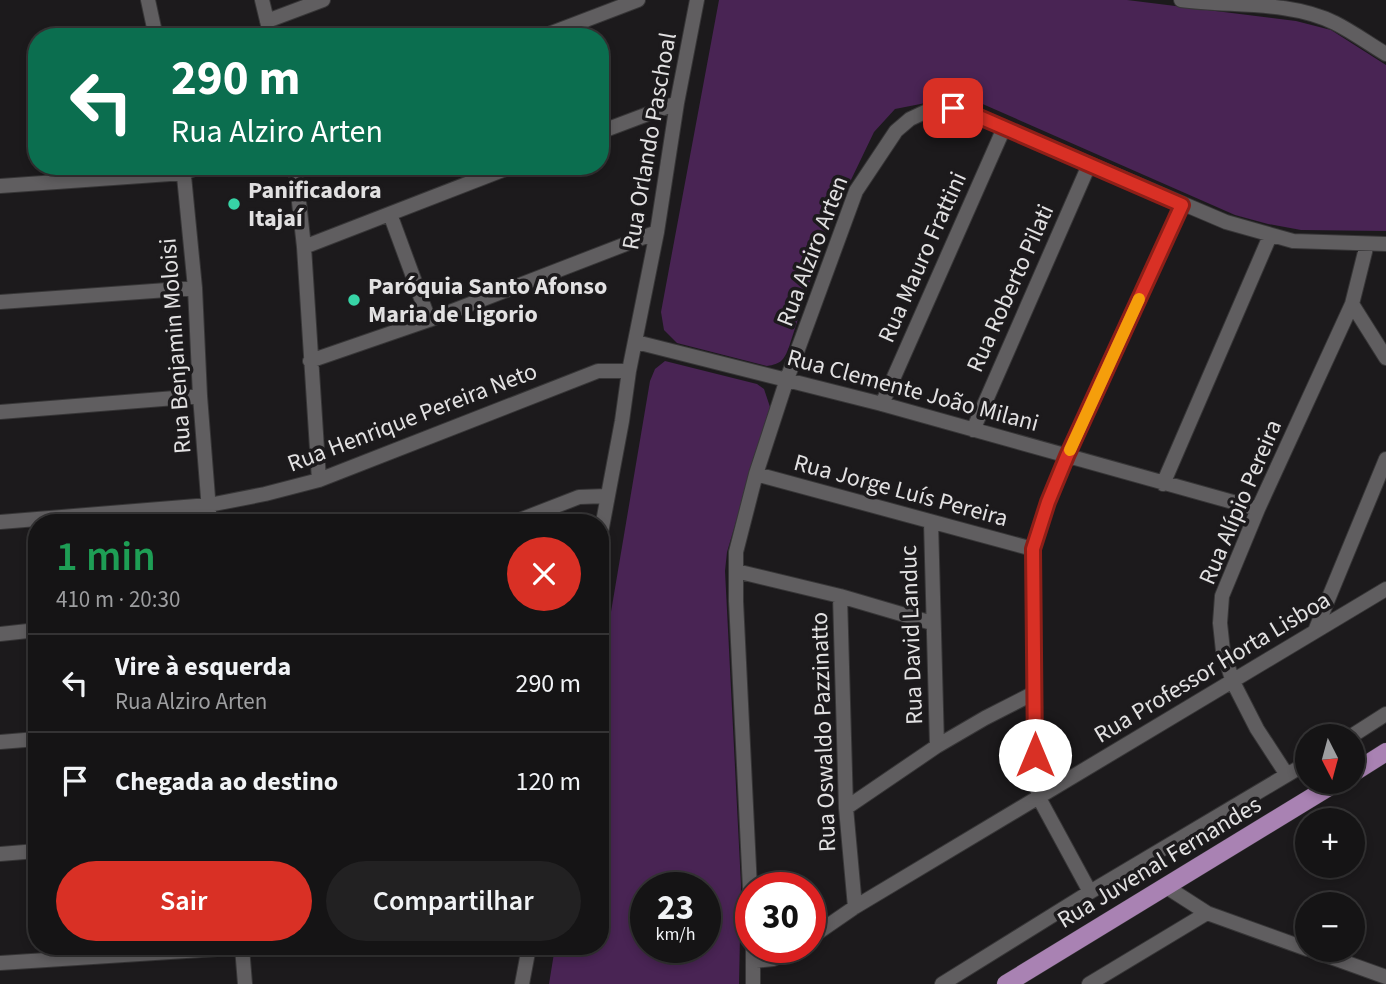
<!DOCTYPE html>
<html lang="pt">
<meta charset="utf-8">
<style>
:root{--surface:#151415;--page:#222122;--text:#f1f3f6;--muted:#9d9ea0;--line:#343334;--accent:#d93025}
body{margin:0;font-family:"Source Sans 3",sans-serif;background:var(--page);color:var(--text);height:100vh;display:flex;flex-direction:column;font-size:26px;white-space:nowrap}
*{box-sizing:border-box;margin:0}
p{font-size:23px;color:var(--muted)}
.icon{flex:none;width:38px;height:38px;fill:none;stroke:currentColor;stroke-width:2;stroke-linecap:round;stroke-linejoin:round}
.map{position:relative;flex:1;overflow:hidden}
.side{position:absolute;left:28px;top:514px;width:581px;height:441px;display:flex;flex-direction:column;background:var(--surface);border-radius:28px;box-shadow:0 4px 10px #0003,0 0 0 2px var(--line)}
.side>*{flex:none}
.banner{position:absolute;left:28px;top:28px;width:581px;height:147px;border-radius:28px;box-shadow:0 4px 10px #0003,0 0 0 2px var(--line);background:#0b6e4f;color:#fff;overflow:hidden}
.needle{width:46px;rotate:174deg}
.tools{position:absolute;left:1295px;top:724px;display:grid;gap:14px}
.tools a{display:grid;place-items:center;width:70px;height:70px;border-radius:50%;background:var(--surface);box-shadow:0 4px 10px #0003,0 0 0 2px var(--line);font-size:35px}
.speed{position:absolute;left:630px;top:872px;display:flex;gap:14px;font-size:35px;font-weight:700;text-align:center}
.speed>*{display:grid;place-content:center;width:91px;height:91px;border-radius:50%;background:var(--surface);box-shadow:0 4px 10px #0003,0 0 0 2px var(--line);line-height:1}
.speed small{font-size:18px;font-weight:400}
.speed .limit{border:10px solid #d22;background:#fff;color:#111}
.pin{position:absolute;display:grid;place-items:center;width:60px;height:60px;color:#fff;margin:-30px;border-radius:14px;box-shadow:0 4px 10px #0006}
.me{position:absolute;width:77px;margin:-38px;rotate:0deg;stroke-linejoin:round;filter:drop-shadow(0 0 5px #0008)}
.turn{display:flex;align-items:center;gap:24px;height:147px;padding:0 28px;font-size:32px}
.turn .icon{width:91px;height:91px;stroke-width:2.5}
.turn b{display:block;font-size:49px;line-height:60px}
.round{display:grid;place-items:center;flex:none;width:74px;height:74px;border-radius:37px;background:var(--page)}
.overview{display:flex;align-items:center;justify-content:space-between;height:119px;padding:0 28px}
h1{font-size:42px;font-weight:600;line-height:52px;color:#1e9e55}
.button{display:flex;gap:14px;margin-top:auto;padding:14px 28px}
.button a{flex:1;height:80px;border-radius:42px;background:var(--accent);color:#fff;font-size:28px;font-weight:600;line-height:80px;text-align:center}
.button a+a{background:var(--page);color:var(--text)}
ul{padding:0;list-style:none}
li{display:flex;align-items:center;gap:21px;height:98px;padding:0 28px;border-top:2px solid var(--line)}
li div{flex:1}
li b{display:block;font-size:26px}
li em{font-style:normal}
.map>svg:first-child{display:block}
.green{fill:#492454;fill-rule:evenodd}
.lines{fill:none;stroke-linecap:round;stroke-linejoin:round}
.minor-casing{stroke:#373637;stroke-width:16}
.major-casing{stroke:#373637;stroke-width:19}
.minor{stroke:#605e60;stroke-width:14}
.major{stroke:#a982b3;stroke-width:18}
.route-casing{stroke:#8d1f18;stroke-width:18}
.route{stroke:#d93025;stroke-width:12}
.slow{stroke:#f59e0b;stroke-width:12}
.poi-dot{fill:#37d4a6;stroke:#1c1a1c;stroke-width:2.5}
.labels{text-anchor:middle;stroke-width:7;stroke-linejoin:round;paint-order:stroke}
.street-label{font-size:24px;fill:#e2e1e2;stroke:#1c1a1c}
.poi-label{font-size:24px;font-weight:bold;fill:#e2e1e2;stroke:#1c1a1c;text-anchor:start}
</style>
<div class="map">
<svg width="1386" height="984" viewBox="0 0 1386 984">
<rect width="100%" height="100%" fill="#1c1a1c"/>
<path class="green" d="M 719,0 L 1127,0 L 1296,21 L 1331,30 L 1386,65 L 1386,231 L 1301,230 L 1268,224 L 1235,215 L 978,102 L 951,98 L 895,109 L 874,132 L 825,234 L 789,347 C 784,360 781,364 767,366 L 677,343 L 664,330 L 661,312 Z
M 665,361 L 757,384 L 764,389 L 770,407 L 727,552 L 725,571 L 741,885 L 739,984 L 549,984 L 555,947 L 600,947 L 600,677 L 650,381 L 655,369 ZM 646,887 L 705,887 L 705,947 L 646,947 Z"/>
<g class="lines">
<defs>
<path id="minor" d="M 148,0 L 156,37
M 262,0 L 271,37
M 1181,0 C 1231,7 1289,0 1335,23 C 1353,32 1369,44 1386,54
M 267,21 L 323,0
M 541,37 L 638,0
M 600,132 L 677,103
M 183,166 L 195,288 L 200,396 L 210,523
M 295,166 L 304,247 L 319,480
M 0,186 L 184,173 L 201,166
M 390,214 L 429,320
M 304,247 L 513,166
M 0,302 L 195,288
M 1352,304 L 1386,358
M 636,342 L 882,404 L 1258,509
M 310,361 L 429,320 L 657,232
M 882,404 L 1004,128
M 0,412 L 200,396
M 973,430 L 1089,165
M 756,474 L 1033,549
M 1163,484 L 1270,236
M 0,522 L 209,505 L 265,494 L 319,480 L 598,371 L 629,371
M 931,522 L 937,746
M 512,523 L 579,497 L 607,496
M 600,538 L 622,421 L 629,371 L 657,232 L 677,103 L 697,0
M 736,571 L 840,596 L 932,623
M 840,596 L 846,808 L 855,907
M 1315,631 L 1386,459
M 0,634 L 37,630
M 1350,737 L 1386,714
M 0,742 L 37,739
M 1287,775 L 1257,729 L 1233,682 L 1223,651 L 1220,623 L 1222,596 L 1258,509 L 1352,304 L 1367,244
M 846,808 L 937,746 L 985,718 L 1034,693
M 0,854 L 37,851
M 1165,886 L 1207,913 L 1307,949
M 1090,892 L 1039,798 L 1035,776 L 1033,549 L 1048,502 L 1067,456 L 1182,205
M 751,909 L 736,601 L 736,552 L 756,474 L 787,379 L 856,191 L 896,131 L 910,119 L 925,112 L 953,108 L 977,116 L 1226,222 L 1293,241 L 1386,244
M 810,938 L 855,907 L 1386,589
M 242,947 L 245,984
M 753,947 L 753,984
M 1311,950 L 1386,977
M 753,961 L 773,959 L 798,947
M 0,963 L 248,947
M 522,984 L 529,947
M 942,984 L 1090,892 L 1307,763
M 1089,984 L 1207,913"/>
<path id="major" d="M 1353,773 L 1386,752
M 1006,984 L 1337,782"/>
</defs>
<use href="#minor" class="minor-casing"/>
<use href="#major" class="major-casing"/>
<use href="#minor" class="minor"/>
<use href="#major" class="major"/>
</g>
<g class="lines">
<defs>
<path id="route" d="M 953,108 L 977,116 L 1182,205 L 1067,456 L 1048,502 L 1033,549 L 1035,755"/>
</defs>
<use href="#route" class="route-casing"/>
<use href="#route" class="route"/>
<path class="slow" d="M 1070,450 L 1139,299"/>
</g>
<g class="poi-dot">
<circle cx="234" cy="204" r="7"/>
<circle cx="354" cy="300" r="7"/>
</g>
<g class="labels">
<g class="street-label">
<text transform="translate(649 141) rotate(-80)" y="8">Rua Orlando Paschoal</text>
<text transform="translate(812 251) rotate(-69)" y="8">Rua Alziro Arten</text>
<text transform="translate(922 257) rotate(-66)" y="8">Rua Mauro Frattini</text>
<text transform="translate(1010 288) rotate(-66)" y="8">Rua Roberto Pilati</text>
<text transform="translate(175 346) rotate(-94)" y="8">Rua Benjamin Moloisi</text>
<text transform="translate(913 390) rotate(15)" y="8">Rua Clemente João Milani</text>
<text transform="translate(412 417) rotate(-21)" y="8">Rua Henrique Pereira Neto</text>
<text transform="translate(901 490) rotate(15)" y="8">Rua Jorge Luís Pereira</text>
<text transform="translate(1240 502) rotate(-67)" y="8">Rua Alípio Pereira</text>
<text transform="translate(911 635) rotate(-92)" y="8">Rua David Landuc</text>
<text transform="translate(1212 667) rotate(-31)" y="8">Rua Professor Horta Lisboa</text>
<text transform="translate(823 732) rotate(-92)" y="8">Rua Oswaldo Pazzinatto</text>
<text transform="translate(1159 862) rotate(-31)" y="8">Rua Juvenal Fernandes</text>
</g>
<g class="poi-label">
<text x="248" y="198">Panificadora<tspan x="248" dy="28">Itajaí</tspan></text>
<text x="368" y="294">Paróquia Santo Afonso<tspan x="368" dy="28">Maria de Ligorio</tspan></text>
</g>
</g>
</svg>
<div class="tools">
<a><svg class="needle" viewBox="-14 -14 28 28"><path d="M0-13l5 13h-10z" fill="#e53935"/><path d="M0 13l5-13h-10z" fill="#9d9ea0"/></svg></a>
<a>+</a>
<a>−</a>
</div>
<div class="speed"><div>23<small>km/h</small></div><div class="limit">30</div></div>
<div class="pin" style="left:953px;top:108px;background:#d93025"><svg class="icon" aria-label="arrive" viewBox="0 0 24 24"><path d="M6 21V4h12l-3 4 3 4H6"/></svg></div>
<svg class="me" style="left:1035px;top:755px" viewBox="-20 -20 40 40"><circle r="19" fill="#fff"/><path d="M0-13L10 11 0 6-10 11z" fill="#d93025"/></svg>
<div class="banner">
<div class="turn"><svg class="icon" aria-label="left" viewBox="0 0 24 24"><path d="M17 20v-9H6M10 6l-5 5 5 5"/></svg><div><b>290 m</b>Rua Alziro Arten</div></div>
</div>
<section class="side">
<div class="overview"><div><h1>1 min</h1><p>410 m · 20:30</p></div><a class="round" style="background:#d93025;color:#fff"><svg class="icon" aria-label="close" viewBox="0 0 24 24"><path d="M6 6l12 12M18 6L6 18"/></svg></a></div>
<ul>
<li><svg class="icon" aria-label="left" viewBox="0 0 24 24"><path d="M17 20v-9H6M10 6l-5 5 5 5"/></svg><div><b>Vire à esquerda</b><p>Rua Alziro Arten</p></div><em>290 m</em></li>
<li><svg class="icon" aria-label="arrive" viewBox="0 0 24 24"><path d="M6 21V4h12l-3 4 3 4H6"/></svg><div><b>Chegada ao destino</b></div><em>120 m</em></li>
</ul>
<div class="button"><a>Sair</a><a>Compartilhar</a></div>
</section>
</div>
